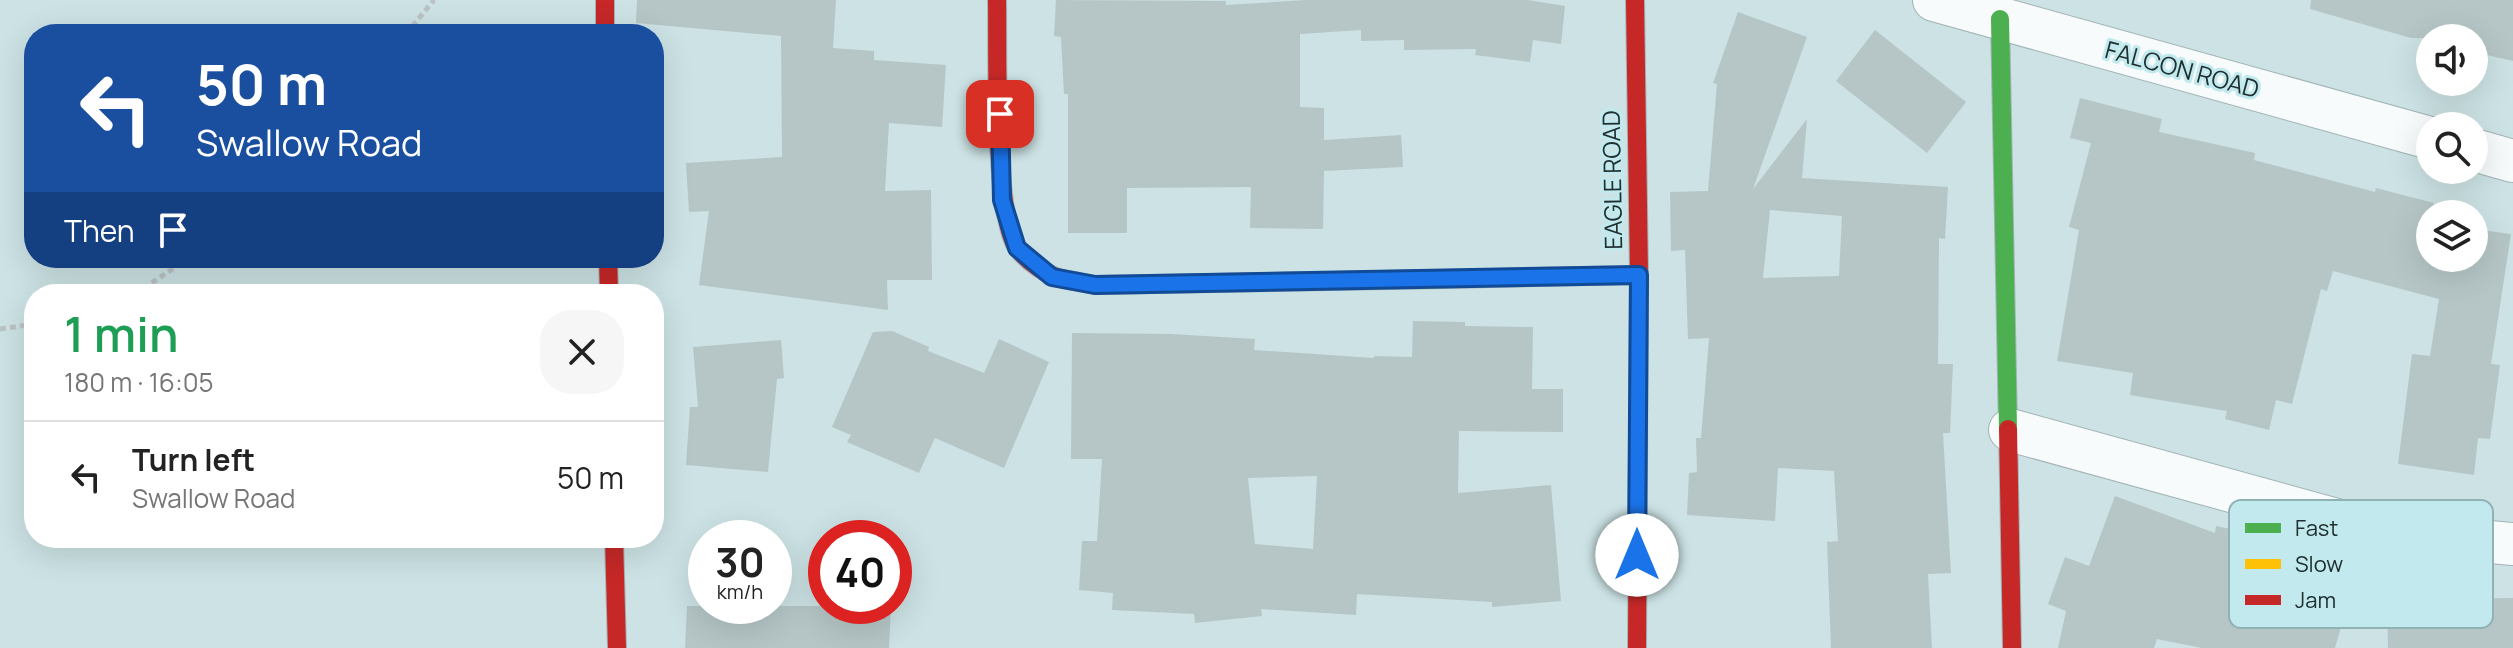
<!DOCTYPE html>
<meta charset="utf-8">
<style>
:root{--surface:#fff;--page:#f6f6f6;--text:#222;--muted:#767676;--line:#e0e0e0}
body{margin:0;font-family:Manrope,sans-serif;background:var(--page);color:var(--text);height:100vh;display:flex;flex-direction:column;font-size:30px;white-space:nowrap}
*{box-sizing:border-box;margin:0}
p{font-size:26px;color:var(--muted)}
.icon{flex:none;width:44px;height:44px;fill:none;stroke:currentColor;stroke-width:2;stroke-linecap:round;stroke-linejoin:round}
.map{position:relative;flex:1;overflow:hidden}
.side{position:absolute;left:24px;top:284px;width:640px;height:264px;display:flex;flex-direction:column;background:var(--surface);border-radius:32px;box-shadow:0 8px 32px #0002}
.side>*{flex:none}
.top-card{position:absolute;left:24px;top:24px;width:640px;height:244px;border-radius:32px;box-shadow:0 8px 32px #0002;background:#1a4fa0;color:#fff;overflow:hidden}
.controls{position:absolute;left:2416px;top:24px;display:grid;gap:16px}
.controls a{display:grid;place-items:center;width:72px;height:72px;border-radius:50%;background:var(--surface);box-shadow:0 8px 32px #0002;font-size:40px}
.speed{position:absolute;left:688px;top:520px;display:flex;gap:16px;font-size:40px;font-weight:700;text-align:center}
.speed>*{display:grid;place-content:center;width:104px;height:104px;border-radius:50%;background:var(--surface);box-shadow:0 8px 32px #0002;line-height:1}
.speed small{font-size:20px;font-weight:400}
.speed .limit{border:12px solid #d22;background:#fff;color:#111}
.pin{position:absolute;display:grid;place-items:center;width:68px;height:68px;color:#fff;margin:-34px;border-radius:16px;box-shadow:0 4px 12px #0006}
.me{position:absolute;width:88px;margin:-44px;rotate:0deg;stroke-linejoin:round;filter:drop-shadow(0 0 6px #0008)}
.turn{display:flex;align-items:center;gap:28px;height:168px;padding:0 40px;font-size:36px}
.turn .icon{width:104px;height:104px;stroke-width:2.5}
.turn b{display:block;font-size:56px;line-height:68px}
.then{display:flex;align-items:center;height:76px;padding:0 40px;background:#0003;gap:16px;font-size:30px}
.round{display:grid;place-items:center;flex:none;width:84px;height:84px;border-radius:32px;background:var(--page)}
.head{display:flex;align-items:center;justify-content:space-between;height:136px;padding:0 40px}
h1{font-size:48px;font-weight:600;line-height:60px;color:#1e9e55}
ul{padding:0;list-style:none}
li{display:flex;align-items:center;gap:24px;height:112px;padding:0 40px;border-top:2px solid var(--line)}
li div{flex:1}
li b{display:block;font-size:30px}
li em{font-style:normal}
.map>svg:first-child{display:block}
.building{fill:#b6c6c6;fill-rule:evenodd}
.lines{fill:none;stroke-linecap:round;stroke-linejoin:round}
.street-casing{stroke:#a2b3b5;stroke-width:44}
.fast-casing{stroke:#a2b3b5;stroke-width:20}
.slow-casing{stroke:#a2b3b5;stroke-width:20}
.jam-casing{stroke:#a2b3b5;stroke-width:20}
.path{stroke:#bbc3c4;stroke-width:5;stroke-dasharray:6 4;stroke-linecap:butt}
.street{stroke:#f7fbfb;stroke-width:42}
.fast{stroke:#4caf50;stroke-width:18}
.slow{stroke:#ffc107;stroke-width:18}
.jam{stroke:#c62828;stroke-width:18}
.route-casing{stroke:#114b97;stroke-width:20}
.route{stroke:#1a73e8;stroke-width:14}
.labels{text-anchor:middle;stroke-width:6;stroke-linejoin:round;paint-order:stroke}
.street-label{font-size:24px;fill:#203031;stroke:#c2eaee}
.key{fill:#c2eaee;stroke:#91b2b5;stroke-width:2}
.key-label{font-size:22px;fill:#203031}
</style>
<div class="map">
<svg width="2513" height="648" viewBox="0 0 2513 648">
<rect width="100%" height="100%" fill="#cce2e4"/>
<path class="building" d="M 637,0 L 836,0 L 833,48 L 874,51 L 874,60 L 946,65 L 942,127 L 889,123 L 885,191 L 931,190 L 932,280 L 887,280 L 888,310 L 699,285 L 709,211 L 689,212 L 686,163 L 782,157 L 781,36 L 636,23 Z
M 1056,0 L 1226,1 L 1226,5 L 1306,0 L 1528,0 L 1565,6 L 1561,44 L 1533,40 L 1530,62 L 1475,55 L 1476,49 L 1404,50 L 1404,40 L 1361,41 L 1361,30 L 1300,34 L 1300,107 L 1324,108 L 1324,140 L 1401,135 L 1403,167 L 1324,171 L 1323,229 L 1250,228 L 1251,187 L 1127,188 L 1127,233 L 1068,233 L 1068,94 L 1064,94 L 1061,37 L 1054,36 Z
M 2311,0 L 2513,0 L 2513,61 L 2474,52 L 2474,38 L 2411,38 L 2310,9 Z
M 1738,12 L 1807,37 L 1753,189 L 1807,119 L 1802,178 L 1948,187 L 1945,239 L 1939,238 L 1938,364 L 1953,364 L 1950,433 L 1943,433 L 1951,573 L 1928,574 L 1932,648 L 1831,648 L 1827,542 L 1838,541 L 1834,471 L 1778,468 L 1775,521 L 1687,515 L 1689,473 L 1697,472 L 1696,438 L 1701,438 L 1709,338 L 1688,339 L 1685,250 L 1671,251 L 1670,192 L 1708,191 L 1717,84 L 1713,83 ZM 1770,210 L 1842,216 L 1839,276 L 1763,278 Z
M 1875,30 L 1966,102 L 1927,153 L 1836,81 Z
M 2080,98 L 2162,119 L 2159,132 L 2255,153 L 2254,160 L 2375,192 L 2376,188 L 2434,203 L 2429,222 L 2430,258 L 2474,258 L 2474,229 L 2511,234 L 2491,364 L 2500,365 L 2490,439 L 2478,438 L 2474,475 L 2398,464 L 2412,354 L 2430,356 L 2439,299 L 2333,271 L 2327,291 L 2321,289 L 2292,404 L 2276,400 L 2269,430 L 2225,419 L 2227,411 L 2130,395 L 2133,373 L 2057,361 L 2079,230 L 2069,227 L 2091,143 L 2070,138 Z
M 1413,321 L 1465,322 L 1465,326 L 1533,327 L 1532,389 L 1563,389 L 1563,432 L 1459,431 L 1458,493 L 1551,485 L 1561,601 L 1492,607 L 1492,602 L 1357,594 L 1356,615 L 1261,609 L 1262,616 L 1195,623 L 1194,614 L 1112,610 L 1113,593 L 1079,590 L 1082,541 L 1097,541 L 1102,459 L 1071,459 L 1072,333 L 1171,334 L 1255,339 L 1254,350 L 1374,358 L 1374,356 L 1412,357 ZM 1317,476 L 1313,549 L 1255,544 L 1248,478 Z
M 892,331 L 929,347 L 928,351 L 984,373 L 999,339 L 1049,362 L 1004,468 L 935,438 L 919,473 L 847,442 L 851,435 L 832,427 L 873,332 Z
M 781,340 L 784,378 L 777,379 L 768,472 L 686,465 L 690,407 L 698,407 L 693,347 Z
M 2115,496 L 2215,533 L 2216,526 L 2280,539 L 2277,555 L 2355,577 L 2335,648 L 2202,648 L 2157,639 L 2154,648 L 2058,648 L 2066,611 L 2048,604 L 2065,557 L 2089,566 Z
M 2387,583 L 2431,583 L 2431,599 L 2513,598 L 2513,648 L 2388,648 Z
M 687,606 L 891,606 L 889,648 L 685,648 Z"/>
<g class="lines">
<defs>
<path id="street" d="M 1934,0 L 2430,138
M 2474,150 L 2513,161
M 2010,430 L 2380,532 L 2513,544"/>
<path id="fast" d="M 2000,19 L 2008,429
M 1445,279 L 1639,275"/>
<path id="slow" d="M 1063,279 L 1095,285 L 1445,279"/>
<path id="jam" d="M 605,0 L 605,34
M 997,0 C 998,48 993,217 1018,249 C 1028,262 1048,276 1063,279
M 1635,0 L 1639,275 L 1637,648
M 608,258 L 609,294
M 2008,429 L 2012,648
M 614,538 L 617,648"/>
</defs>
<use href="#street" class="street-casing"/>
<use href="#fast" class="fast-casing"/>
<use href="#slow" class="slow-casing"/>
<use href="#jam" class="jam-casing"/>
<path class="path" d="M 406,34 L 434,0
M 135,294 L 189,258
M 0,329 L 34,324"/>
<use href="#street" class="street"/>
<use href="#fast" class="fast"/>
<use href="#slow" class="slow"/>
<use href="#jam" class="jam"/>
</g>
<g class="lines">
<defs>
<path id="route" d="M 1000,114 L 1002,200 L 1017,248 L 1052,277 L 1095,285 L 1639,275 L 1637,555"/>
</defs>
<use href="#route" class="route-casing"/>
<use href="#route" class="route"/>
</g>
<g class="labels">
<g class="street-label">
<text transform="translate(2182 70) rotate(15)" y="8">FALCON ROAD</text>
<text transform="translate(1613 180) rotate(-91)" y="8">EAGLE ROAD</text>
</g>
</g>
<rect x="2229" y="500" width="264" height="128" rx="12" class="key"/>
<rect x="2245" y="523" width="36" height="10" fill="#4caf50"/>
<rect x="2245" y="559" width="36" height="10" fill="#ffc107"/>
<rect x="2245" y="595" width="36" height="10" fill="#c62828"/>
<g class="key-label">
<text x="2295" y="536">Fast</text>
<text x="2295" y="572">Slow</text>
<text x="2295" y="608">Jam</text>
</g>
</svg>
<div class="controls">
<a><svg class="icon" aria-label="sound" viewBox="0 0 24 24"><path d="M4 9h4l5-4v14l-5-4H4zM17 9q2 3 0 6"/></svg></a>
<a><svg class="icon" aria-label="search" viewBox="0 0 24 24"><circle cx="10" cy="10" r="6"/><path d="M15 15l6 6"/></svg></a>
<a><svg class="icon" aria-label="layers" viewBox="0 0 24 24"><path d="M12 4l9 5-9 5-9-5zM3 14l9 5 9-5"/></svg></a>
</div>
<div class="speed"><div>30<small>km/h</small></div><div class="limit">40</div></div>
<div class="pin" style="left:1000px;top:114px;background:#d93025"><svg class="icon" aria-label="arrive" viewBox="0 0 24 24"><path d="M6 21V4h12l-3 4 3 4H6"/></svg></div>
<svg class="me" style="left:1637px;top:555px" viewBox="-20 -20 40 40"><circle r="19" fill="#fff"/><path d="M0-13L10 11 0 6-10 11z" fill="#1a73e8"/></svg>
<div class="top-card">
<div class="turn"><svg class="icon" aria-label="left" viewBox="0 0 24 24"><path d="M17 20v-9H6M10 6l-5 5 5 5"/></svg><div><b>50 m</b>Swallow Road</div></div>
<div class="then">Then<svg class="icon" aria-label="arrive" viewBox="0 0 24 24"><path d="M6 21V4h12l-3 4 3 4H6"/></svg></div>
</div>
<section class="side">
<div class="head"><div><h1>1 min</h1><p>180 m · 16:05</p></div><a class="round"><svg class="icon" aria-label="close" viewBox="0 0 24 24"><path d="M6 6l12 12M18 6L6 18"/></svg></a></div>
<ul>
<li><svg class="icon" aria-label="left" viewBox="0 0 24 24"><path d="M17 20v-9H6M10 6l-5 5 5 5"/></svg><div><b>Turn left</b><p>Swallow Road</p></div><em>50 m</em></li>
</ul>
</section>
</div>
